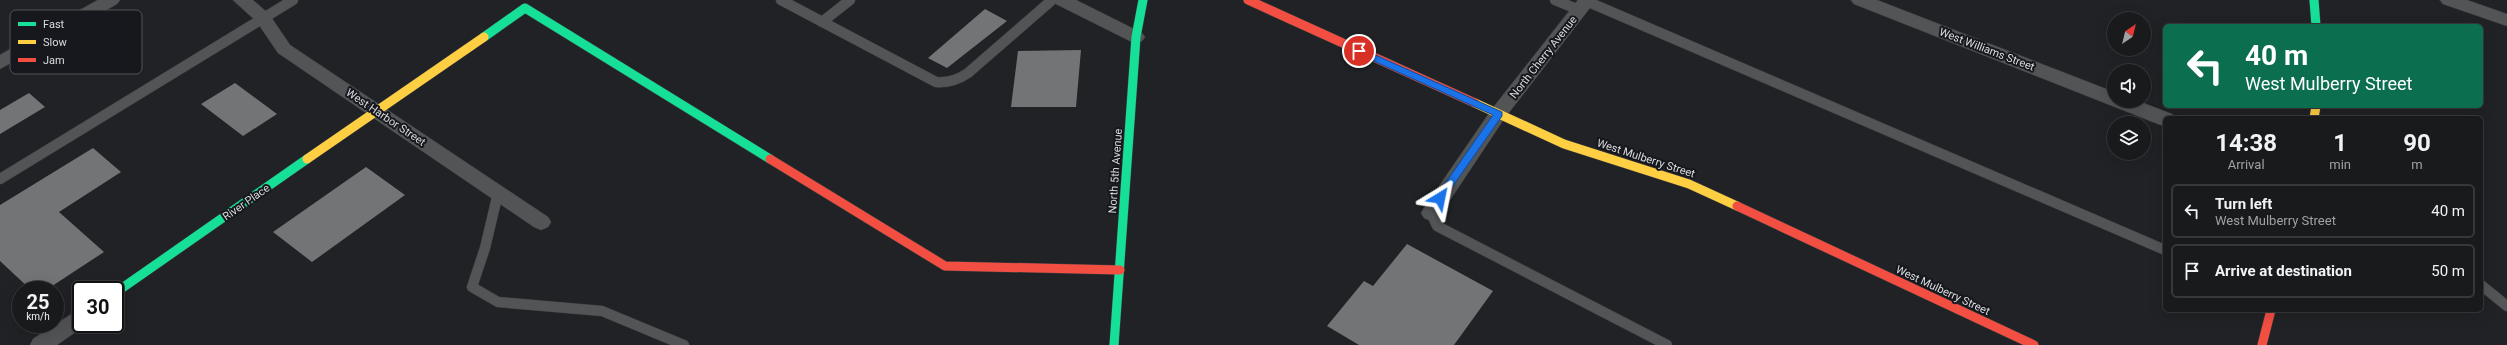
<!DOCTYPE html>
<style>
:root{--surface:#181a1c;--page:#252729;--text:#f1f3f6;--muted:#9fa1a3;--line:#36383b}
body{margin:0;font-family:Roboto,sans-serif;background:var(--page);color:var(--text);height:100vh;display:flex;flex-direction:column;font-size:15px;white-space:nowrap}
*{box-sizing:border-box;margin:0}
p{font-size:13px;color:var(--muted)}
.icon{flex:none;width:22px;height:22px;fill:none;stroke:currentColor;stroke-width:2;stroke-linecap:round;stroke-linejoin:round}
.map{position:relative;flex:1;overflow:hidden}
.details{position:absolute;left:2163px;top:116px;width:320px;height:196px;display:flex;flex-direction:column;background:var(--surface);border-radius:6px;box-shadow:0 4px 16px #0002,0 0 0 1px var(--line)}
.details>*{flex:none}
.guide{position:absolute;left:2163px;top:24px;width:320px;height:84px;border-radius:6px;box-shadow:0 4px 16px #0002,0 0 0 1px var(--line);background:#0b6e4f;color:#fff;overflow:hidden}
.needle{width:26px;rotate:35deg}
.buttons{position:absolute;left:2107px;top:12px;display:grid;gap:8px}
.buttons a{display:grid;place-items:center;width:44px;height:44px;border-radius:50%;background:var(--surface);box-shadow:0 4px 16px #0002,0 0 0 1px var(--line);font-size:20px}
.speed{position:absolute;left:12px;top:281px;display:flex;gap:8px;font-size:20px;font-weight:700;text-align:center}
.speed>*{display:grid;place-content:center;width:52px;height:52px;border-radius:50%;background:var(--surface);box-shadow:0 4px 16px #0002,0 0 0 1px var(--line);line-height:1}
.speed small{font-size:10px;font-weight:400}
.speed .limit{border:2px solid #111;border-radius:6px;background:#fff;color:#111}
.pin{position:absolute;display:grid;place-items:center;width:34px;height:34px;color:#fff;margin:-17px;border:2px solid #fff;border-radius:50%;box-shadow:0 1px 4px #0007}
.me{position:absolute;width:44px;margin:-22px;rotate:35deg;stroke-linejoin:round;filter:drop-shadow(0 0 3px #0008)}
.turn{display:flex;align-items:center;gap:14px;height:84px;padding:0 16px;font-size:18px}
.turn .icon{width:52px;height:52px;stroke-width:2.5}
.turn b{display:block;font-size:28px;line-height:34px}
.eta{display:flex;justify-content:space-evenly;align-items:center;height:68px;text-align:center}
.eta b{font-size:24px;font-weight:700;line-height:28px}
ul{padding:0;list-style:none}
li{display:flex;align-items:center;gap:12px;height:54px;margin:0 8px 6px;padding:0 8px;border:2px solid var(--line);border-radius:6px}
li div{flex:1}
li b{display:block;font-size:15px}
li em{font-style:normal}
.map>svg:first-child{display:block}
.building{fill:#727476}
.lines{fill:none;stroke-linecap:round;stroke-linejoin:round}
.lane-casing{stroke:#3c3e40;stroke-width:11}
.street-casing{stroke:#3c3e40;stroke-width:1}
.fast-casing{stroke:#3c3e40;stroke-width:10}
.slow-casing{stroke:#3c3e40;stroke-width:10}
.jam-casing{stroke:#3c3e40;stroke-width:10}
.lane{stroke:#535456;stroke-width:10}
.street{fill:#535456;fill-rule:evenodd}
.fast{stroke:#16e098;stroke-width:9}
.slow{stroke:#ffcf43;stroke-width:9}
.jam{stroke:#f24e42;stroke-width:9}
.route{fill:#1a73e8;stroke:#114b97}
.labels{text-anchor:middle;stroke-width:4;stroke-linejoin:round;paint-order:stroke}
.street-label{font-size:11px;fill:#dadcdf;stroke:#16181d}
.key{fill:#16181d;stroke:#515357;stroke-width:1}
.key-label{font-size:11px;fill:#dadcdf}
</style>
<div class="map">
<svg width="2507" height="345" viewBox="0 0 2507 345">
<rect width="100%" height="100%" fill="#202225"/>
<path class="building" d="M 985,9 L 1007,21 L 947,68 L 928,58 Z
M 1081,50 L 1076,107 L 1011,107 L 1018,51 Z
M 235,83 L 277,114 L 243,136 L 201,104 Z
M 29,93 L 45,107 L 0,134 L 0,110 Z
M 93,148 L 121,172 L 59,212 L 104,252 L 46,290 L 31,290 L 0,261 L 0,205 Z
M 366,167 L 405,195 L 312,262 L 273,232 Z
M 1407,244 L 1493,291 L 1454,345 L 1359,345 L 1327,326 L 1364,281 L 1373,286 Z"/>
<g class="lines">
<defs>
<path id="lane" d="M 781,0 L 936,82 C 948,83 958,80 968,73 L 1052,0
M 1555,0 L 1579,10
M 1586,1 L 2165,250
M 822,22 L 850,0
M 0,179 L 293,0
M 498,193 L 485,248 L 472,287 L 498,302 L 602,311 L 684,345
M 1431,213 L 1437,226 L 1667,345
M 2481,285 L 2507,306"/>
<path id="street" d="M 98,0 L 120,0 L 117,4 L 0,69 L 0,55 Z
M 233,0 L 253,0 L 269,14 L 290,45 L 548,217 L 551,222 L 548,227 L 541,230 L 534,227 L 278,53 L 257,22 Z
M 1053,0 L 1076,0 L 1142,33 L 1145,37 L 1142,41 L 1136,43 L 1130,41 L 1056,4 Z
M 1578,0 L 1596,0 L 1504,119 L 1438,218 L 1431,221 L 1424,218 L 1421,213 L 1424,208 L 1492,109 Z
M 1851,0 L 1877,0 L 2114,92 L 2114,101 L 2138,101 L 2172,114 L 2174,118 L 2165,118 L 2165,126 L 2158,124 L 1854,4 Z
M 2440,0 L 2467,0 L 2507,14 L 2507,26 L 2443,4 Z
M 81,308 L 81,324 L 87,324 L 57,345 L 30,345 L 33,339 Z"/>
<path id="fast" d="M 2314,0 L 2316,26
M 484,37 L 525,8 L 770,159
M 115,293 L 307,159
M 1114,345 L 1136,37 L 1143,0"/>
<path id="slow" d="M 1475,103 L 1564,144 L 1689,184 L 1737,206
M 2314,118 L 2316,106
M 307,159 L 484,37"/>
<path id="jam" d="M 1248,0 L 1475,103
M 770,159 L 945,266 L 1120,270
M 1737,206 L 2034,345
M 2262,345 L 2271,310"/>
</defs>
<use href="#lane" class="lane-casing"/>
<use href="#street" class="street-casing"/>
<use href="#fast" class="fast-casing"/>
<use href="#slow" class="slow-casing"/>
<use href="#jam" class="jam-casing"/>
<use href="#lane" class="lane"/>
<use href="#street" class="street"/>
<use href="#fast" class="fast"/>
<use href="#slow" class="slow"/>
<use href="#jam" class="jam"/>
</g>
<path class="route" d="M 1356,49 L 1362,49 L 1502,112 L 1502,116 L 1443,200 L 1440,201 L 1435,198 L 1493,115 L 1356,53 Z"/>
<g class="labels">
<g class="street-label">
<text transform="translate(1987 49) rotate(21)" y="4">West Williams Street</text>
<text transform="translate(1543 57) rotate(-52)" y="4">North Cherry Avenue</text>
<text transform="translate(386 117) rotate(34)" y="4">West Harbor Street</text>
<text transform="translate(1646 158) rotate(18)" y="4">West Mulberry Street</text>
<text transform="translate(1115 171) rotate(-86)" y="4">North 5th Avenue</text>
<text transform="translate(246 202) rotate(-35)" y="4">River Place</text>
<text transform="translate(1943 290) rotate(25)" y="4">West Mulberry Street</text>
</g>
</g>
<rect x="10" y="10" width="132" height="64" rx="6" class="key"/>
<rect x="18" y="22" width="18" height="4" fill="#16e098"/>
<rect x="18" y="40" width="18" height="4" fill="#ffcf43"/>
<rect x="18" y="58" width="18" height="4" fill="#f24e42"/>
<g class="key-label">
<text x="43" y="28">Fast</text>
<text x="43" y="46">Slow</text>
<text x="43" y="64">Jam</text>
</g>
</svg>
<div class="buttons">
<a><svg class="needle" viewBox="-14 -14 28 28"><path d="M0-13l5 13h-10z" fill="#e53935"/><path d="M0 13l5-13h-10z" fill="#9fa1a3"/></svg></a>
<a><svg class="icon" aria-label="sound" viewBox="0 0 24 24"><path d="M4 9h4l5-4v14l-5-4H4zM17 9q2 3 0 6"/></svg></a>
<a><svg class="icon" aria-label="layers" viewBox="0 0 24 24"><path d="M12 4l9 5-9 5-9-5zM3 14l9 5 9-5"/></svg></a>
</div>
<div class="speed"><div>25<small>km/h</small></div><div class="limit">30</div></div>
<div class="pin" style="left:1359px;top:51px;background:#d93025"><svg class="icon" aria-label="arrive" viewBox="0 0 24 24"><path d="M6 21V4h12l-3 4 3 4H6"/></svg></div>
<svg class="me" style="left:1440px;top:198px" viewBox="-20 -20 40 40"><path d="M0-17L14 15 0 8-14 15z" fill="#1a73e8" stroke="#fff" stroke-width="4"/></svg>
<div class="guide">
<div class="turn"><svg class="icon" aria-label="left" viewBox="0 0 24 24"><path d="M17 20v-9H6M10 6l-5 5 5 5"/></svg><div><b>40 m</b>West Mulberry Street</div></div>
</div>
<section class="details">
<div class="eta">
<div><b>14:38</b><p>Arrival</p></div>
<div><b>1</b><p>min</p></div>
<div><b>90</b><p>m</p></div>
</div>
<ul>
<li><svg class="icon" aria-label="left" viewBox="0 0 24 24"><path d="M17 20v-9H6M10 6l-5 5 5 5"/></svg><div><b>Turn left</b><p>West Mulberry Street</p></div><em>40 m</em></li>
<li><svg class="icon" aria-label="arrive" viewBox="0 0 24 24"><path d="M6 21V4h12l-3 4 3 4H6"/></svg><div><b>Arrive at destination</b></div><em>50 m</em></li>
</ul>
</section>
</div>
